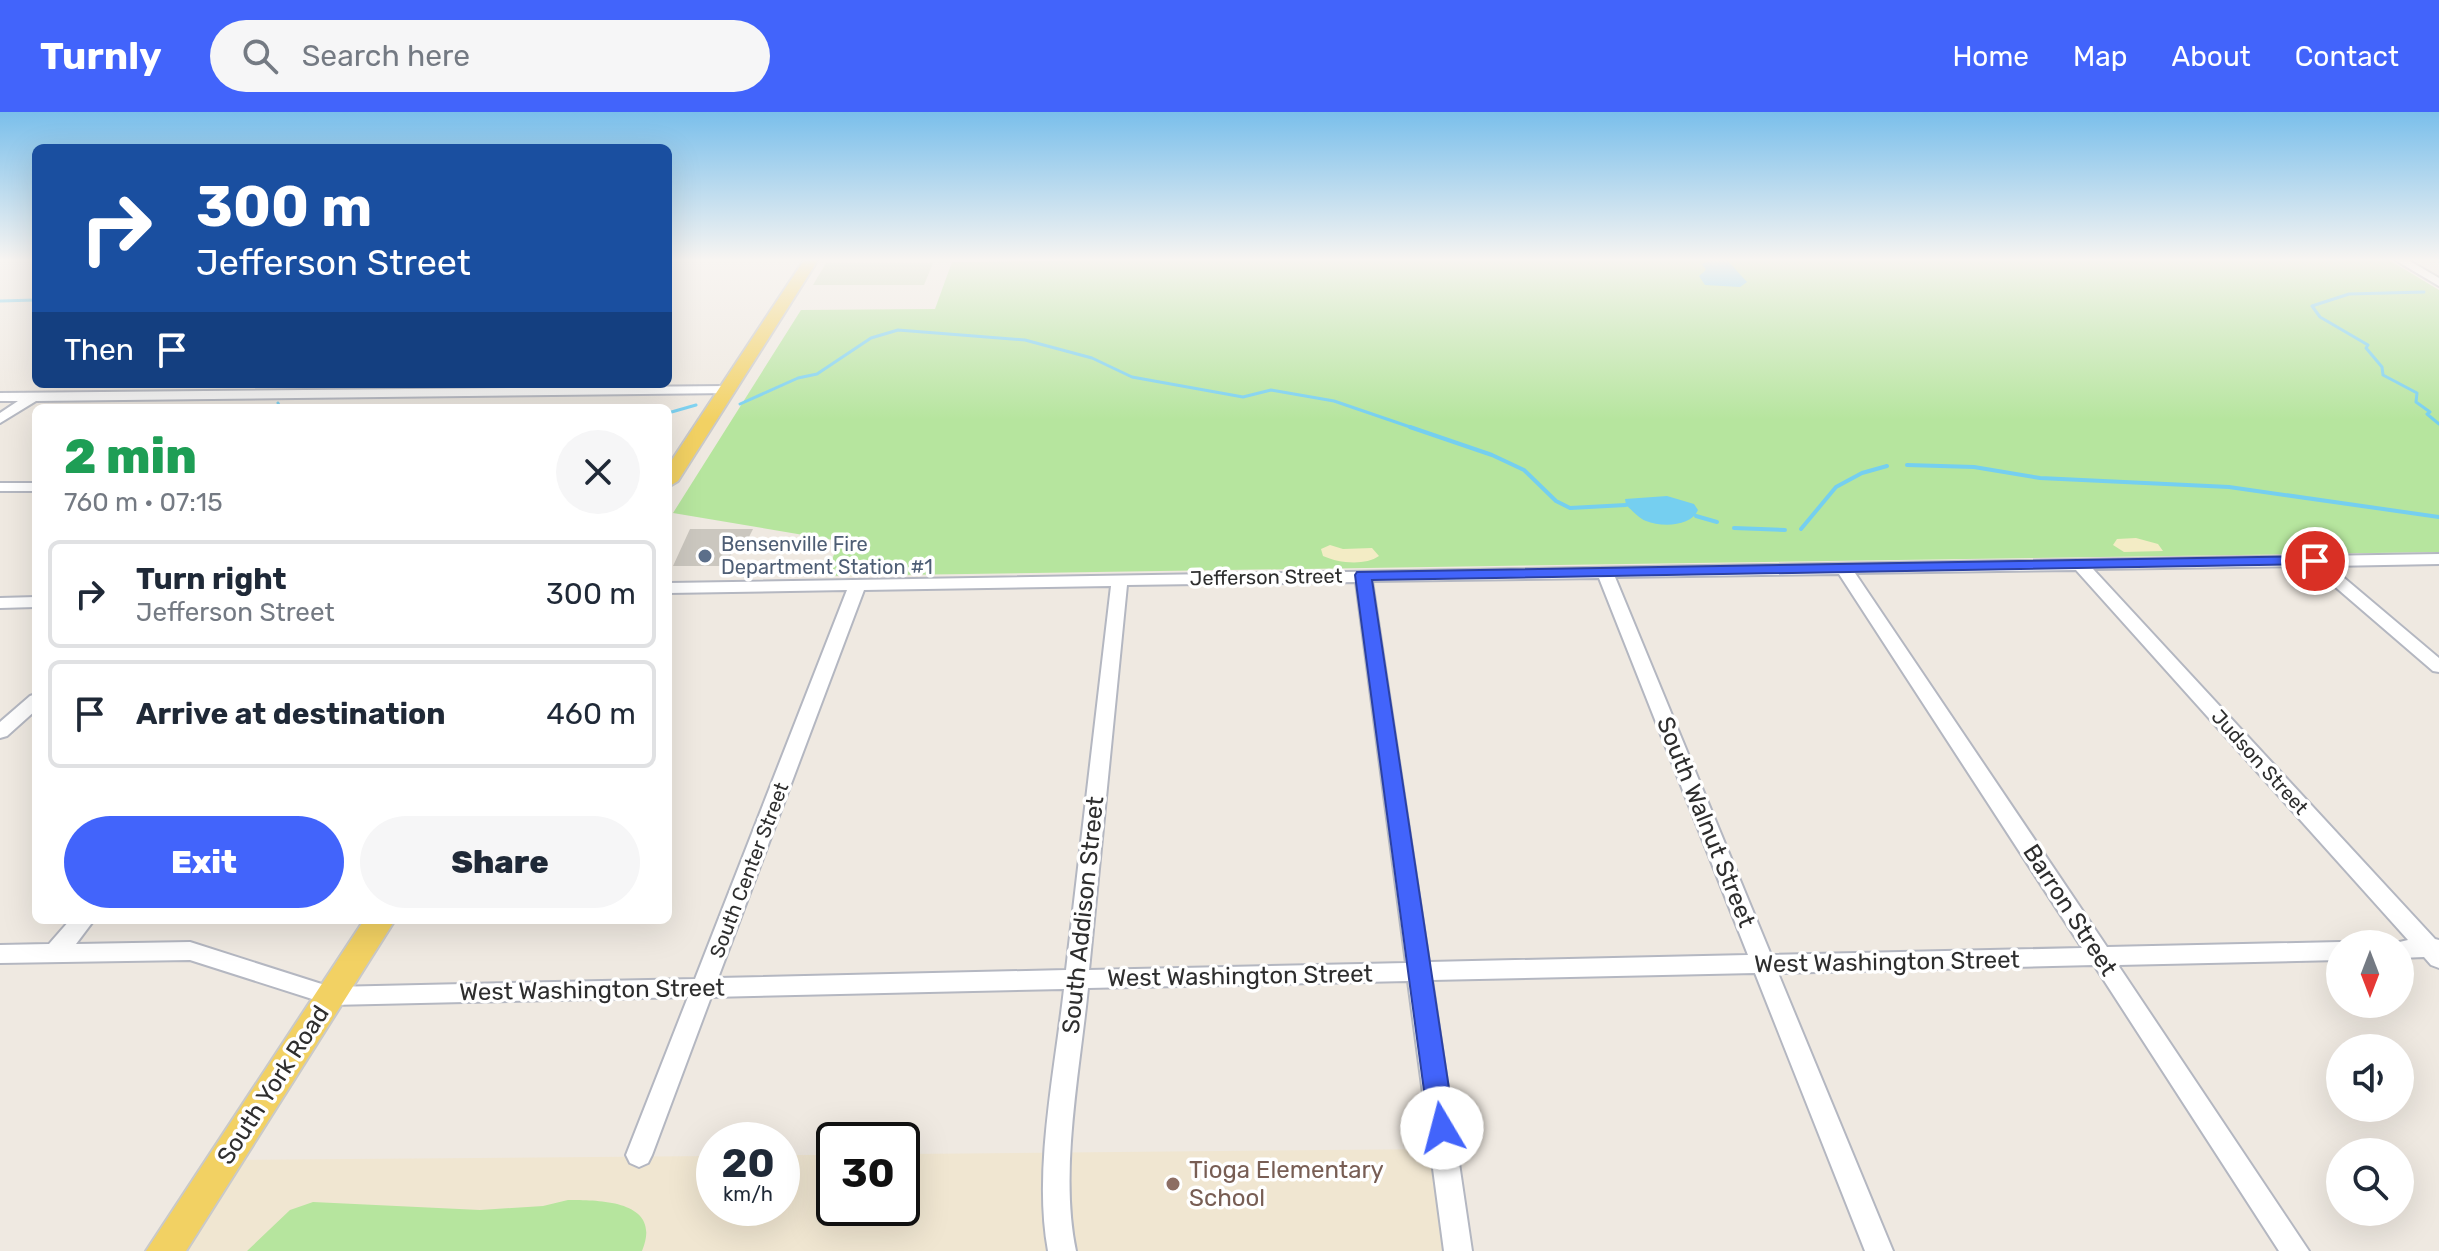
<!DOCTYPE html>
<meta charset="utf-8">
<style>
:root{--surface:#fff;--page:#f6f6f7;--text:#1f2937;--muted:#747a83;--line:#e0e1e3;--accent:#4264fb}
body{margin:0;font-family:Rubik,sans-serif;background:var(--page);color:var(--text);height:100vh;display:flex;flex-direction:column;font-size:30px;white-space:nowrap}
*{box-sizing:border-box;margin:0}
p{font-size:26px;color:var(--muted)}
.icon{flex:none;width:44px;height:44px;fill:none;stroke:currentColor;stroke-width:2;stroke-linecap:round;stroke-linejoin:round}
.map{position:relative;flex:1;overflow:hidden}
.details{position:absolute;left:32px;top:292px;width:640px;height:520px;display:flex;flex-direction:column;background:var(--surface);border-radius:12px;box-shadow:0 8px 32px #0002}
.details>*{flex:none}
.banner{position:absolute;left:32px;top:32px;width:640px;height:244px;border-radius:12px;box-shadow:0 8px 32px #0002;background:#1a4fa0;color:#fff;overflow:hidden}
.needle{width:52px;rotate:180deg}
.controls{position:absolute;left:2326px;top:818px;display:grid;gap:16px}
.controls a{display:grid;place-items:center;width:88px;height:88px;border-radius:50%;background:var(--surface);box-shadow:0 8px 32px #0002;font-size:40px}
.speed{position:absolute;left:696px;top:1010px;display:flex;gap:16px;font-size:40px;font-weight:700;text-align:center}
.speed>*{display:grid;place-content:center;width:104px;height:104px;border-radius:50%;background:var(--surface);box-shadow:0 8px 32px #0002;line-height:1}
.speed small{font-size:20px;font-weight:400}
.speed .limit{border:4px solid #111;border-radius:12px;background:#fff;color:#111}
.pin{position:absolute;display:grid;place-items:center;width:68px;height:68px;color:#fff;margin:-34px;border:4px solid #fff;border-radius:50%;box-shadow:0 2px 8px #0007}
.me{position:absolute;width:88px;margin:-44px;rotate:352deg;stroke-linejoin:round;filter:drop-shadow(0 0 6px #0008)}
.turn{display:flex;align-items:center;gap:28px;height:168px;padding:0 32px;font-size:36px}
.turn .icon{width:104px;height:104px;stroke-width:2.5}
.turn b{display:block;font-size:56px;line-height:68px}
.then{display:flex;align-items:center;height:76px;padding:0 32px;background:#0003;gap:16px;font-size:30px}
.round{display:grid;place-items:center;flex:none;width:84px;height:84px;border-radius:42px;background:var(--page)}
.overview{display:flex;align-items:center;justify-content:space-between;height:136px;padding:0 32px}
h1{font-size:48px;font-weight:800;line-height:60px;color:#1e9e55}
.button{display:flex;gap:16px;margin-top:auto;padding:16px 32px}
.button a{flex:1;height:92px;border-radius:48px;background:var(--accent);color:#fff;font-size:32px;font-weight:800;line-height:92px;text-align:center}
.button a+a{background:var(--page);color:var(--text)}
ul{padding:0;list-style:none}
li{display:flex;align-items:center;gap:24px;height:108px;margin:0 16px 12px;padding:0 16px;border:4px solid var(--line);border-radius:12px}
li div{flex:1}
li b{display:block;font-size:30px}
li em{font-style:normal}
header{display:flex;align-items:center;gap:48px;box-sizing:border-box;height:112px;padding:0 40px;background:var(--accent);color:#fff}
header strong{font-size:38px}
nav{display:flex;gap:44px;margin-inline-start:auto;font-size:28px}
.search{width:560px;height:72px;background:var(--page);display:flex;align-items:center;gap:20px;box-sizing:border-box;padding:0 28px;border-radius:44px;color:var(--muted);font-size:30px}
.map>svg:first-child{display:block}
.education{fill:#f0e6d1}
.green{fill:#b6e59e}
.sand{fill:#f3ecc5}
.cemetery{fill:#c8d9b8}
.water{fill:#75cff0}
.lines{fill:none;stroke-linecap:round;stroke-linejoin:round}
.stream-far1{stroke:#75cff0;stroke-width:3}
.stream{stroke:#75cff0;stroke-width:4}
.building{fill:#cbc7bf}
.minor-casing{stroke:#b4b7c1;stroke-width:4}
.major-casing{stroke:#c9c9c9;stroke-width:4}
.minor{fill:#fff;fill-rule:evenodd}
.major{fill:#f2d163;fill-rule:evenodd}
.route{fill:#4264fb;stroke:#2b41a3;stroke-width:2}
.service-dot{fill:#5c6f8a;stroke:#fff;stroke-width:3}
.education-dot{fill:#8d6e63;stroke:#fff;stroke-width:3}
.labels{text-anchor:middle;stroke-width:7;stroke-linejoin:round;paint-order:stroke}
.service-label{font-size:20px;fill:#4e5e75;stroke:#fff;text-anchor:start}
.street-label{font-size:20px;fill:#2e2e2e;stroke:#fff}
.near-street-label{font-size:24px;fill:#2e2e2e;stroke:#fff}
.near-education-label{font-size:24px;fill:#785e54;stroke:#fff;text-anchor:start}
</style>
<header>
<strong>Turnly</strong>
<div class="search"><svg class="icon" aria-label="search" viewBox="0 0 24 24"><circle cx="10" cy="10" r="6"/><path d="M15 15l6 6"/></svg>Search here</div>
<nav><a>Home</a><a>Map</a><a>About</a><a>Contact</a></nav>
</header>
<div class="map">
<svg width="2439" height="1139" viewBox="0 0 2439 1139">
<rect width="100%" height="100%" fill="#efe9e1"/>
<path class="education" d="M 1439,1037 L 1453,1139 L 173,1139 L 231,1048 L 714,1044 L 714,1096 L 782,1096 L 782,1043 L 834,1043 L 834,1096 L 902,1096 L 902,1042 Z"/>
<path class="green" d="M 1131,148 L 2389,148 L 2439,178 L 2439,440 L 826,464 L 839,429 L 673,401 L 801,198 L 935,197 L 952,150 Z
M 568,1088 C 602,1088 663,1089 642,1139 L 247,1139 L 290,1098 L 313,1090 L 480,1098 L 543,1094 Z"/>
<path class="sand" d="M 2136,426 L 2158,432 L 2163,439 L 2124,440 L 2113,433 L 2117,427 Z
M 1330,433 L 1343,437 L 1372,436 L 1379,444 C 1365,454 1338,451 1323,444 L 1321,437 Z"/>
<path class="cemetery" d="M 826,151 L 933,151 L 924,173 L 813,173 Z"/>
<path class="water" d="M 1710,148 L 1727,148 L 1747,170 L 1740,175 L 1705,173 L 1699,164 L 1706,158 L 1702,152 Z
M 1667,384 L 1694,392 L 1698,398 C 1691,415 1661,415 1646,409 C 1638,406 1632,398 1626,393 L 1625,387 Z"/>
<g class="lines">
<path class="stream-far1" d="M 2424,180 L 2349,182 L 2312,194 L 2320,205 L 2368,233 L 2366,236 L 2382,255 L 2383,263 L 2417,281 L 2416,290 L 2430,300 L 2427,302 L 2439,312
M 0,189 L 36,188
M 278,291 L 280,296
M 740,292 L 798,266 L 817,262 L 871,226 L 898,218 L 1025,228 L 1092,246 L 1132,265 L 1243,285 L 1271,278 L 1334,289 L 1416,317
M 668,301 L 696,293"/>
<path class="stream" d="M 1410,315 L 1492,343 L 1524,358 L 1556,389 L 1570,396 L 1626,393
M 1907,353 L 1974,355 L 2040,366 L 2229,375 L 2439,405
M 1696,404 L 1717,410
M 1734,416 L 1785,418
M 1801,417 L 1836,375 L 1862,361 L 1887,354"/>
</g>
<path class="building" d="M 690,417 L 753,417 L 745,433 L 736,433 L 725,454 L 673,454 Z"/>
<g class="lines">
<defs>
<path id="minor" d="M 2395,148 L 2408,148 L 2439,166 L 2439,174 Z
M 727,274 L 734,278 L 732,281 L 36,289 L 0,311 L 0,301 L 18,289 L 0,289 L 0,281 Z
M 0,371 L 36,371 L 36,379 L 0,379 Z
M 2439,442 L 2439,452 L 2330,454 L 2439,546 L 2439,560 L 2433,559 L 2311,454 L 2093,457 L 2435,827 L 2439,828 L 2439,856 L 2431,853 L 2424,845 L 2400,846 L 2400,832 L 2391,832 L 2408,828 L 2076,458 L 1855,461 L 2107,835 L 2340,830 L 2345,832 L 2340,832 L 2340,848 L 2118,853 L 2309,1139 L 2279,1139 L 2094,853 L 1778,861 L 1893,1139 L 1865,1139 L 1755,861 L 1432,868 L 1472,1139 L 1444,1139 L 1408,869 L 1088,876 C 1080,958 1059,1059 1076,1139 L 1048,1139 C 1033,1059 1055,958 1064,877 L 711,885 L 652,1043 L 648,1051 L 639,1055 L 630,1051 L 626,1043 L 688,885 L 331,893 L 190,848 L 0,851 L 0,833 L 49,832 L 70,808 L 94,808 L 76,832 L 190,830 L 331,875 L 695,867 L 847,478 L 668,481 L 668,471 ZM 1839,462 L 2082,836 L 1771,843 L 1615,465 ZM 1599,466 L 1748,843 L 1429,850 L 1372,469 ZM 1356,470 L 1406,851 L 1089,858 L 1127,473 ZM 1111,474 L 1066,858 L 718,866 L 864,478 Z
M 36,485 L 36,495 L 0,496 L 0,486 Z
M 36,582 L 36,598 L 7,624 L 0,626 L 0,610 L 30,584 Z"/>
<path id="major" d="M 804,148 L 818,148 L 678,369 L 668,375 L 668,354 Z
M 364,808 L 395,808 L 186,1139 L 146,1139 Z"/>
</defs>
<use href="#minor" class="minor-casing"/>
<use href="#major" class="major-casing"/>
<use href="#minor" class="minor"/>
<use href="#major" class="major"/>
</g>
<linearGradient id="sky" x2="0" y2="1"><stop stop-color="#7abfeb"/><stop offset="0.48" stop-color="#f8f5f2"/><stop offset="1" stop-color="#f8f5f2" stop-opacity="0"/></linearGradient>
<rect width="2439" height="308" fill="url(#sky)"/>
<path class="route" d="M 2315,444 L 2323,449 L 2321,452 L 1372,468 L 1455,1016 L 1451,1024 L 1442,1028 L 1432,1024 L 1429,1016 L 1355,463 L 1357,460 Z"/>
<circle class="service-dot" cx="705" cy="444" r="8"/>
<circle class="education-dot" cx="1173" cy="1072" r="8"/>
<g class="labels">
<g class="service-label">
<text x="721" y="439">Bensenville Fire<tspan x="721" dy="23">Department Station #1</tspan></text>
</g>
<g class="street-label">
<text transform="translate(1266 465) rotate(-1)" y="7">Jefferson Street</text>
<text transform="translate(2260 650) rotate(48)" y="7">Judson Street</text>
<text transform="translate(749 758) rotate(-69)" y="7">South Center Street</text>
</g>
<g class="near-street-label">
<text transform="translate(1706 710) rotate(68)" y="8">South Walnut Street</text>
<text transform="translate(2070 798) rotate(57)" y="8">Barron Street</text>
<text transform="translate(1083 803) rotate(-84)" y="8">South Addison Street</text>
<text transform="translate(1887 850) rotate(-1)" y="8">West Washington Street</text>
<text transform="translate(1240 864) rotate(-1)" y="8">West Washington Street</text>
<text transform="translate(592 878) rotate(-1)" y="8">West Washington Street</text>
<text transform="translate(273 973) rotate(-57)" y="8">South York Road</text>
</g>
<g class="near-education-label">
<text x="1189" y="1066">Tioga Elementary<tspan x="1189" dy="28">School</tspan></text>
</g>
</g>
</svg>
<div class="controls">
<a><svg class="needle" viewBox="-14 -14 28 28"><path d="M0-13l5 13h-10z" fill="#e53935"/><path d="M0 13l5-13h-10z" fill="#747a83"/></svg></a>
<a><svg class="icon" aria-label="sound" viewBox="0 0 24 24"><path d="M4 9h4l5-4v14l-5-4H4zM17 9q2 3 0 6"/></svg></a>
<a><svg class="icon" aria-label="search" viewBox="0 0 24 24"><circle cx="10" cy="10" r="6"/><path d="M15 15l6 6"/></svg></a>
</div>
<div class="speed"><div>20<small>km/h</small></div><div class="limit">30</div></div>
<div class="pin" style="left:2315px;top:449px;background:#d93025"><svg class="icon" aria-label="arrive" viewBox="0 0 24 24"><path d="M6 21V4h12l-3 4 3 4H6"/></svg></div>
<svg class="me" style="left:1442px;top:1016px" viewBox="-20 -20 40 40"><circle r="19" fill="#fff"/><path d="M0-13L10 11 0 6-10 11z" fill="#4264fb"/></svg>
<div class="banner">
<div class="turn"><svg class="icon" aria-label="right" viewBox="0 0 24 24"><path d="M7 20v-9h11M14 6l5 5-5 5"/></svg><div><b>300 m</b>Jefferson Street</div></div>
<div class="then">Then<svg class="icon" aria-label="arrive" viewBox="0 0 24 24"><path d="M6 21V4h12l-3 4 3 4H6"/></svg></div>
</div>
<section class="details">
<div class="overview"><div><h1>2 min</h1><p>760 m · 07:15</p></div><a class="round"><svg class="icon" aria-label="close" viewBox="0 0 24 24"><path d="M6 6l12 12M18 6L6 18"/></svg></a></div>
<ul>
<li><svg class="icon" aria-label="right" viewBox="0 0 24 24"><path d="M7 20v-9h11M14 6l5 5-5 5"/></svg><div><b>Turn right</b><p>Jefferson Street</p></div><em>300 m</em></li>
<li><svg class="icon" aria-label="arrive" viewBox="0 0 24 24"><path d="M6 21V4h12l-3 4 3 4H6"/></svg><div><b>Arrive at destination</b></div><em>460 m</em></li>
</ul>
<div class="button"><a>Exit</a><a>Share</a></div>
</section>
</div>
